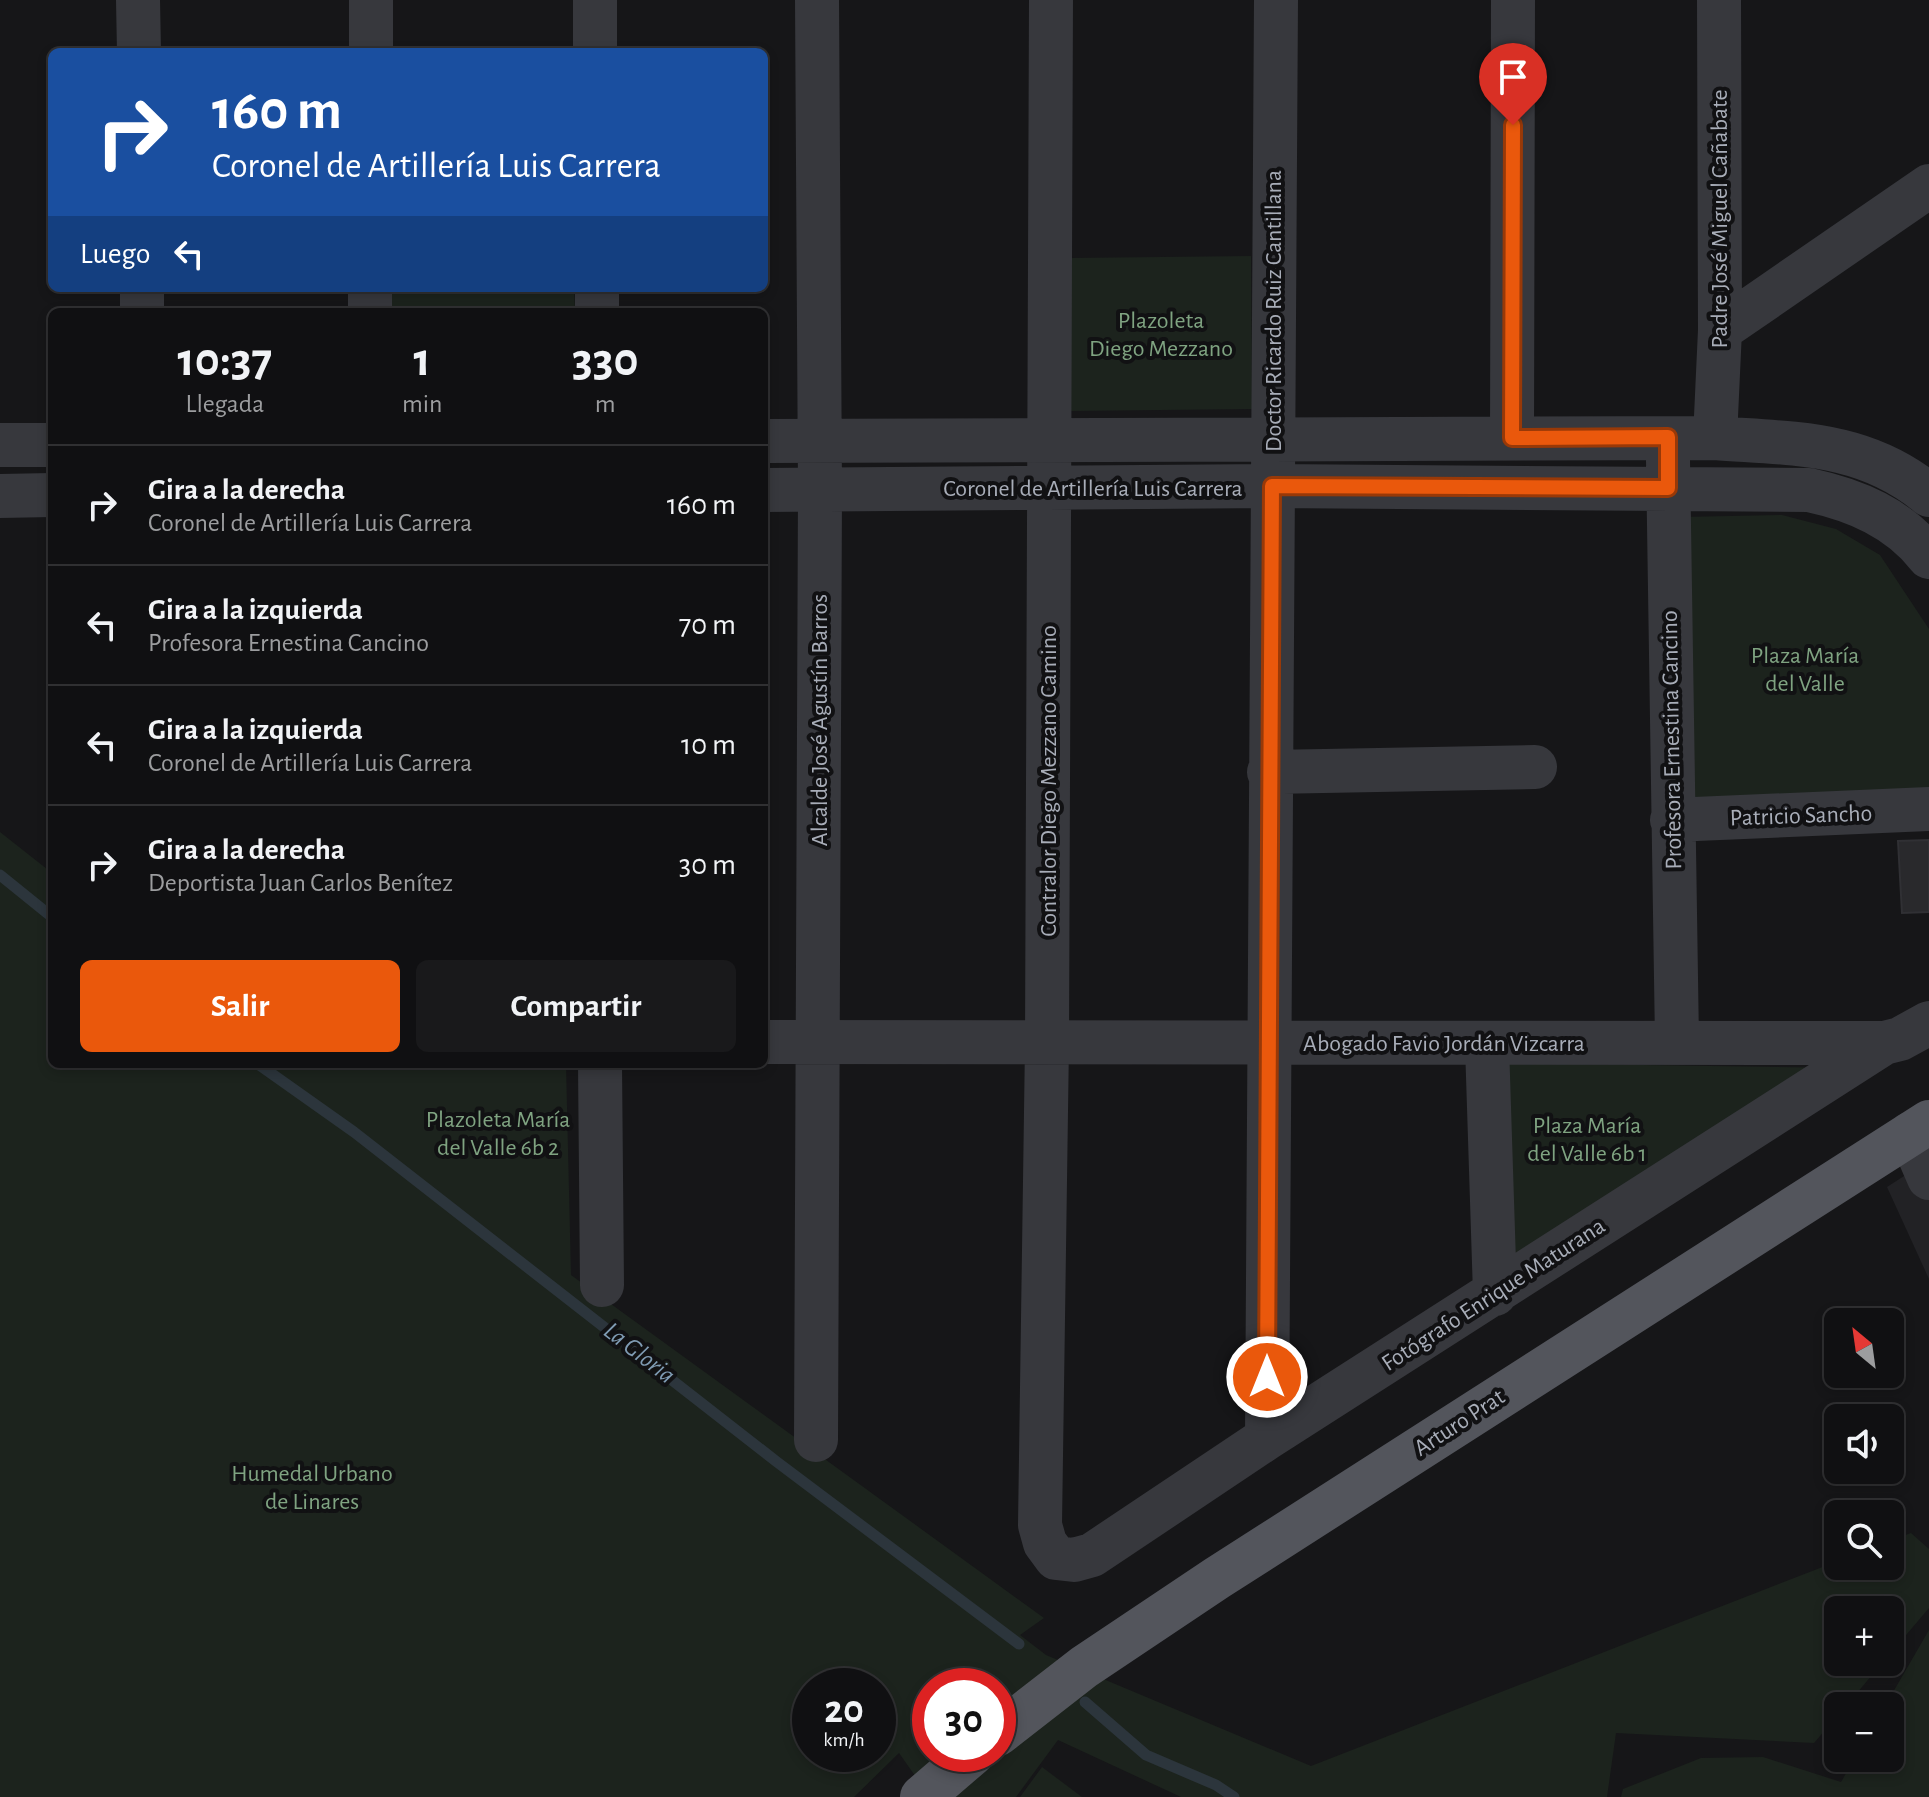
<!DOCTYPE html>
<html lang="es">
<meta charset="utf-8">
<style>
:root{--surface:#101012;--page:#19191b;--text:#f1f3f6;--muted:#9c9d9f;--line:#303032;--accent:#ea580c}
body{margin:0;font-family:"Alegreya Sans",sans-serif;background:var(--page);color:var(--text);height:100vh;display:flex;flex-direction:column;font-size:30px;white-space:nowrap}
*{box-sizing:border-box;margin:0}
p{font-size:26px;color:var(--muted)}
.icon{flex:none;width:44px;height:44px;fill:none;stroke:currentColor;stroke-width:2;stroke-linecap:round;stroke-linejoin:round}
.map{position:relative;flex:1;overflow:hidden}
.drawer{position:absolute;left:48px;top:308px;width:720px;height:760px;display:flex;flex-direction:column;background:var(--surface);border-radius:12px;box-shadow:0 4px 12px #0003,0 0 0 2px var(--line)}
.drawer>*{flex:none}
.guide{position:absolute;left:48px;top:48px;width:720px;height:244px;border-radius:12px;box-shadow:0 4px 12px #0003,0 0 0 2px var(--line);background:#1a4fa0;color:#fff;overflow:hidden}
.needle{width:52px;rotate:331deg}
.controls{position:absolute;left:1824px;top:1308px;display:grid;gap:16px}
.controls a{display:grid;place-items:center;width:80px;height:80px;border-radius:12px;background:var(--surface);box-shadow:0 4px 12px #0003,0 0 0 2px var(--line);font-size:40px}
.speed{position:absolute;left:792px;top:1668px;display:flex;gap:16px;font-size:40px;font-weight:700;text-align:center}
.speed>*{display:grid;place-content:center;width:104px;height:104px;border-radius:50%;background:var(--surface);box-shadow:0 4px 12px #0003,0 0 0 2px var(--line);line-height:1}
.speed small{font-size:20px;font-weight:400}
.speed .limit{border:12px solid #d22;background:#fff;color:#111}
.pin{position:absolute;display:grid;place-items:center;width:68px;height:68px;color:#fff;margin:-82px -34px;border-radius:50% 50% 50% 0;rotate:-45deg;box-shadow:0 0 8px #0007}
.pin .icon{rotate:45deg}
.me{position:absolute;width:88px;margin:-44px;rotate:0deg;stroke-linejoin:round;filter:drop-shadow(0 0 6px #0008)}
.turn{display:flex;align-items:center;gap:28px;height:168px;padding:0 32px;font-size:36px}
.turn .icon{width:104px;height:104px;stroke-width:2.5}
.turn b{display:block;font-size:56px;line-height:68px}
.then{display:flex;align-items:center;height:76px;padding:0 32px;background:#0003;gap:16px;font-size:30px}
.eta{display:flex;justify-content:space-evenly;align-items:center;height:136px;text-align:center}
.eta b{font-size:48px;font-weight:600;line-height:56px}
.action{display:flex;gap:16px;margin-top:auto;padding:16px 32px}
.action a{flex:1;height:92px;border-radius:12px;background:var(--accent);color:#fff;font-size:32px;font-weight:600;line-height:92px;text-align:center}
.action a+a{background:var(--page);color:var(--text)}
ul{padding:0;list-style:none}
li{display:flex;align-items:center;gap:24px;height:120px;padding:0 32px;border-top:2px solid var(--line)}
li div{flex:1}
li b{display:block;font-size:30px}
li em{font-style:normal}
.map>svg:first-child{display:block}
.built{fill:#222225}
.green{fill:#1c231d;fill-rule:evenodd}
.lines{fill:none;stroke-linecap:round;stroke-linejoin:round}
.stream{stroke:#2c353c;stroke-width:11}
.building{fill:#29292c;stroke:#303034;stroke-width:2}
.minor{stroke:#37383d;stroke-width:44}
.major{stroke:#53555c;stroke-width:44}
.route-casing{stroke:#983908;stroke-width:20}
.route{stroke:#ea580c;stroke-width:14}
.labels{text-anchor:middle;stroke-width:8;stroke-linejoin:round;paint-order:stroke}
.street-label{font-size:24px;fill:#a8adb8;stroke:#111113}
.park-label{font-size:24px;fill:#7fa381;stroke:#111113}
.water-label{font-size:26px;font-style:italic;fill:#7f9bb3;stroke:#111113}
</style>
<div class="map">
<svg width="1929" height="1797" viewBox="0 0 1929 1797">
<rect width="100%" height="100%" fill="#161618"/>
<path class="built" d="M 1929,1160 L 1929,1279 L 1887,1187 Z"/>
<path class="green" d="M 1251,256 L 1252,409 L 1071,411 L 1069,258 Z
M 386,288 L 574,288 L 575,312 L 387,312 Z
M 1782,515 L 1836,529 L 1880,555 L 1929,629 L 1929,793 L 1678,804 L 1680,517 Z
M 0,832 L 52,873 L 52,1064 L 566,1064 L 571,1275 L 1044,1618 L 1020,1635 L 1046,1655 L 1311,1766 L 1838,1561 L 1838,1566 L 1890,1566 L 1890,1541 L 1911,1533 L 1929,1549 L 1929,1608 L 1890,1654 L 1890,1610 L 1838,1610 L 1838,1662 L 1883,1662 L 1846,1706 L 1838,1706 L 1838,1715 L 1814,1743 L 1616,1733 L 1607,1797 L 1181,1797 L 1058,1740 L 1016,1797 L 930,1797 L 899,1753 L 854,1797 L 0,1797 ZM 810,1686 L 878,1686 L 878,1754 L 810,1754 ZM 930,1686 L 998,1686 L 998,1754 L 930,1754 Z
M 1508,1063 L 1839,1068 L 1514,1274 Z
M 1929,1630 L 1929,1797 L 1621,1797 L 1623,1789 L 1701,1758 L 1763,1757 L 1841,1782 L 1855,1758 L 1890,1758 L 1890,1706 L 1885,1706 Z
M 1042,1767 L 1082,1797 L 1020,1797 Z"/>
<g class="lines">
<path class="stream" d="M 0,875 L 52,917
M 258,1064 L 354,1132 L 777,1462 L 1019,1644
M 1085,1702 L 1146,1755 L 1216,1785 L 1234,1797"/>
</g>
<path class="building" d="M 1929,840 L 1929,912 L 1902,913 L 1898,841 Z"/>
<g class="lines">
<path class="minor" d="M 138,0 L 139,52
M 595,0 L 595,52
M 1051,0 L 1047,1043 L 1040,1525 L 1045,1543 L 1056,1558 L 1074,1560 L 1092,1555 L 1267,1438 L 1884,1043 L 1900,1039 L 1929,1023
M 371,52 L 371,0
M 142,288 L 142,312
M 597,288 L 597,312
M 370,312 L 370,288
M 1720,330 L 1929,186
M 1512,438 L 1513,0
M 1715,438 L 1720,330 L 1719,0
M 764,441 L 1715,438 C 1794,444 1864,441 1929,495
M 0,445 L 52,445
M 1668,460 L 1677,1042
M 764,490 L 1272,486 L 1809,490 C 1855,500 1899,518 1929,557
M 0,496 L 52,495
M 1269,772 L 1535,767
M 1672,820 L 1929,809
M 764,1042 L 1884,1043
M 1487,1045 L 1495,1294
M 600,1064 L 602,1285
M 1910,1134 L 1929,1178
M 1267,1438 L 1276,0
M 816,1440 L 820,490 L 817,0"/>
<path class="major" d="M 998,1734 L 1084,1667 L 1217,1578 L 1929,1122
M 922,1797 L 972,1754"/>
</g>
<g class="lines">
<defs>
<path id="route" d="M 1267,1377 L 1272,486 L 1668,488 L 1668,437 L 1512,438 L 1513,125"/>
</defs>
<use href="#route" class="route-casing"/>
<use href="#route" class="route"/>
</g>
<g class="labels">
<g class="street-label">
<text transform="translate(1719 219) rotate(-90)" y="8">Padre José Miguel Cañabate</text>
<text transform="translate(1273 311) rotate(-90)" y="8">Doctor Ricardo Ruiz Cantillana</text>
<text x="1093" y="496">Coronel de Artillería Luis Carrera</text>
<text transform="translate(819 720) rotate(-90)" y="8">Alcalde José Agustín Barros</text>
<text transform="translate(1671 740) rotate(-91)" y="8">Profesora Ernestina Cancino</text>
<text transform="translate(1048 781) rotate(-90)" y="8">Contralor Diego Mezzano Camino</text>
<text transform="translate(1801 815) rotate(-2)" y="8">Patricio Sancho</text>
<text x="1444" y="1051">Abogado Favio Jordán Vizcarra</text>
<text transform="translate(1493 1294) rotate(-33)" y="8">Fotógrafo Enrique Maturana</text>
<text transform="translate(1459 1422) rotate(-33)" y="8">Arturo Prat</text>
</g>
<g class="park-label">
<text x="1161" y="328">Plazoleta<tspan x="1161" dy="28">Diego Mezzano</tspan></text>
<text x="1805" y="663">Plaza María<tspan x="1805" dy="28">del Valle</tspan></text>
<text x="498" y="1127">Plazoleta María<tspan x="498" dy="28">del Valle 6b 2</tspan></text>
<text x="1587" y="1133">Plaza María<tspan x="1587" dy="28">del Valle 6b 1</tspan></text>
<text x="312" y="1481">Humedal Urbano<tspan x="312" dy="28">de Linares</tspan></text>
</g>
<g class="water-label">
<text transform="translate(640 1352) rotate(38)" y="9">La Gloria</text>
</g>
</g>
</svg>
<div class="controls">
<a><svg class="needle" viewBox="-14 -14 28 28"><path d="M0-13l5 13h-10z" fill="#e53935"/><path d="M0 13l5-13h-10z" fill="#9c9d9f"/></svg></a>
<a><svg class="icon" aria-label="sound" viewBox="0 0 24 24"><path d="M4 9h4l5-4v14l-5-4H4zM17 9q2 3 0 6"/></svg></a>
<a><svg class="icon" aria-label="search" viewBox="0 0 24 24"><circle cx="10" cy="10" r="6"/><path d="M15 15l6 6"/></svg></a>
<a>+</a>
<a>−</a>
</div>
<div class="speed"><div>20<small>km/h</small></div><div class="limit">30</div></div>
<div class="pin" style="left:1513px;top:125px;background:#d93025"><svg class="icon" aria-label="arrive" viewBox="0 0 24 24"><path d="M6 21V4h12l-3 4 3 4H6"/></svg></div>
<svg class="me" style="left:1267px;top:1377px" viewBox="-20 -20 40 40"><circle r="17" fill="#ea580c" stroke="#fff" stroke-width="3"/><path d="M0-11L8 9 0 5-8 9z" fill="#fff"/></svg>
<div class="guide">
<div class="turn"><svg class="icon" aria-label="right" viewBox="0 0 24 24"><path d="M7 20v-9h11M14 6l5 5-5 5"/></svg><div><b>160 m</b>Coronel de Artillería Luis Carrera</div></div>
<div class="then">Luego<svg class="icon" aria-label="left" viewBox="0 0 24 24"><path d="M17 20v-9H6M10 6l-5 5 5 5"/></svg></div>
</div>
<section class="drawer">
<div class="eta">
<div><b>10:37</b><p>Llegada</p></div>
<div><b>1</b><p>min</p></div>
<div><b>330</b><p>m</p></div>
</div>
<ul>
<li><svg class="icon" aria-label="right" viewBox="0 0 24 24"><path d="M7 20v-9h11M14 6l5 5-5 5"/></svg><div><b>Gira a la derecha</b><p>Coronel de Artillería Luis Carrera</p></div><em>160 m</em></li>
<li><svg class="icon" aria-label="left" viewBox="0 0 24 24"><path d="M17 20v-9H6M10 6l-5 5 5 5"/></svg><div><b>Gira a la izquierda</b><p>Profesora Ernestina Cancino</p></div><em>70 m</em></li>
<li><svg class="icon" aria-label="left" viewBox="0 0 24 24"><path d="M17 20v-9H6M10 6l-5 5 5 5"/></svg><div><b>Gira a la izquierda</b><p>Coronel de Artillería Luis Carrera</p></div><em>10 m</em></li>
<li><svg class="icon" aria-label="right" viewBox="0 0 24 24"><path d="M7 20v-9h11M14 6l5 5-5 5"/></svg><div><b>Gira a la derecha</b><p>Deportista Juan Carlos Benítez</p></div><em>30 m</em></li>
</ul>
<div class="action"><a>Salir</a><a>Compartir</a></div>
</section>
</div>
